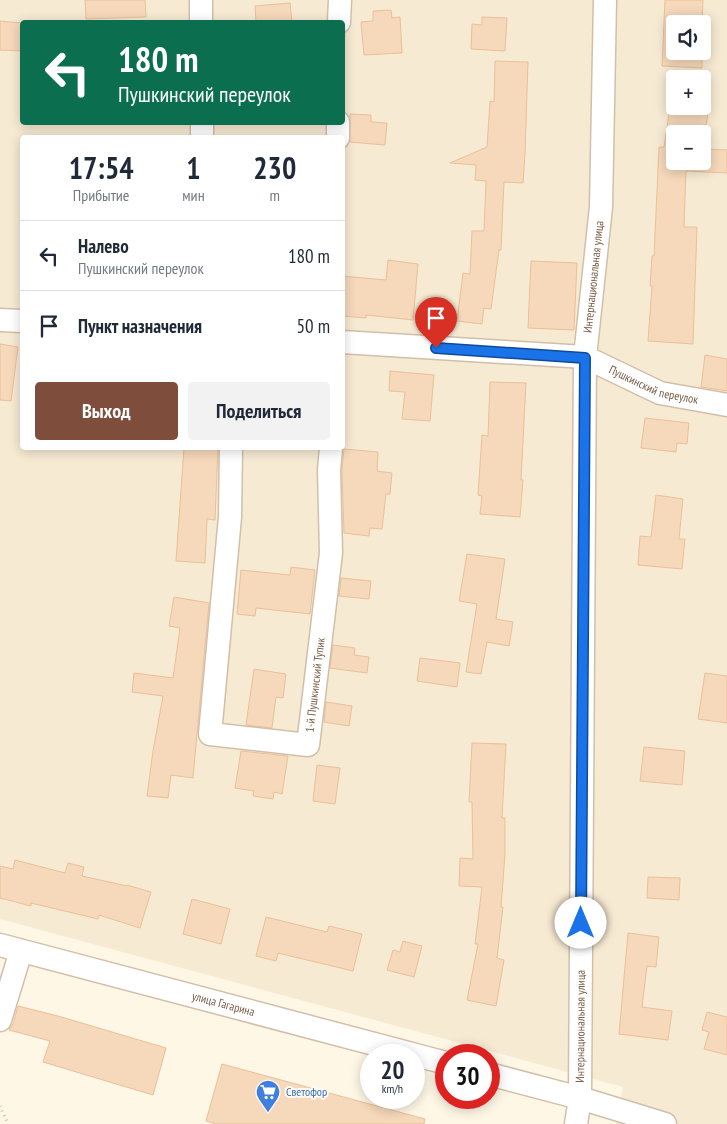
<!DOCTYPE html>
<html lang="ru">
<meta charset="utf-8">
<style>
:root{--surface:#fff;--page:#f2f2f3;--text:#1f2937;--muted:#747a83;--line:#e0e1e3;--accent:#7e4d3b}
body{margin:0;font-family:"PT Sans Narrow",sans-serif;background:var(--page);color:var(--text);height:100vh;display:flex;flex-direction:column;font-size:19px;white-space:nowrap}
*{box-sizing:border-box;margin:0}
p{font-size:16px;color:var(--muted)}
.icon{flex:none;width:28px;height:28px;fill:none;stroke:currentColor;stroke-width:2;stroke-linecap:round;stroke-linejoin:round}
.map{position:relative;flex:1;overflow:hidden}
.sheet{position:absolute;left:20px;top:135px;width:325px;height:315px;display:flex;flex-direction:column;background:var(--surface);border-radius:5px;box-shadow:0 2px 12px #0003}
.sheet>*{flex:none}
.guide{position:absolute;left:20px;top:20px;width:325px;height:105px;border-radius:5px;box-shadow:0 2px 12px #0003;background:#0b6e4f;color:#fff;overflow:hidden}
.controls{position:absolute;left:666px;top:15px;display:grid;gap:10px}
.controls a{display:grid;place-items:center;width:45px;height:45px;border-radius:5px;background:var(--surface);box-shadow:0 2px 12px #0003;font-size:25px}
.speed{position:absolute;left:360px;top:1044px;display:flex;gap:10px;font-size:25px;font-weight:700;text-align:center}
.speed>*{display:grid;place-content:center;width:65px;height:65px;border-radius:50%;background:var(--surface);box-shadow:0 2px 12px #0003;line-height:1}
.speed small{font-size:12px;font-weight:400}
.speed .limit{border:8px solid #d22;background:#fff;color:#111}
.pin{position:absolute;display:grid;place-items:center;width:42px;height:42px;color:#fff;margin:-51px -21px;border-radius:50% 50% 50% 0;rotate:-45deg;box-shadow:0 0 5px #0007}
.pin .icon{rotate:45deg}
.me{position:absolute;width:55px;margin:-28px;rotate:0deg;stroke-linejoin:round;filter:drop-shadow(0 0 4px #0008)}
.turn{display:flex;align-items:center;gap:18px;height:105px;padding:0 15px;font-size:22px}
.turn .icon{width:65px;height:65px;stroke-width:2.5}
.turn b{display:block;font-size:35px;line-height:42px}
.eta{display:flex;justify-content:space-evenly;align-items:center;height:85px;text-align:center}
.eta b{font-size:30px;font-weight:600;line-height:35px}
.cta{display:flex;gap:10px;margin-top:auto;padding:10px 15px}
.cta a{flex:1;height:58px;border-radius:5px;background:var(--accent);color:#fff;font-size:20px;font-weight:600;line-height:58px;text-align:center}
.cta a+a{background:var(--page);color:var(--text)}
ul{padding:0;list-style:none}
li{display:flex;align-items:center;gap:15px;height:70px;padding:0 15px;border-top:1px solid var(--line)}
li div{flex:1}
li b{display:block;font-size:19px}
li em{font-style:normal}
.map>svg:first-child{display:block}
.residential{fill:#f7ead3;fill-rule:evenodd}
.building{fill:#f6d8ba;stroke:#eac099}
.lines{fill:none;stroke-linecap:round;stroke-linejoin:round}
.minor-casing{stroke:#d1bfaa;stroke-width:25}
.path{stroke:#dcbb9d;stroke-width:3;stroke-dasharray:1 4;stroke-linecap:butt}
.minor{stroke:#fff;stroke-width:22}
.route-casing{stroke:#114b97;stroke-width:12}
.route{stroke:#1a73e8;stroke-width:9}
.labels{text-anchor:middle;stroke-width:4;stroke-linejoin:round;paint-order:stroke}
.street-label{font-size:12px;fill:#7a5e47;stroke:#fffaee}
.shop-label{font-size:12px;fill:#366cbe;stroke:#fffaee;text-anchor:start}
</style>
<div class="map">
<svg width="727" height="1124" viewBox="0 0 727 1124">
<rect width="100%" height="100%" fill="#fef7e5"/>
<path class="residential" d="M 0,0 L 727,0 L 727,1124 L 616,1124 L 623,1087 L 0,919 ZM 22,22 L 342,22 L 342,122 L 22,122 ZM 675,24 L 702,24 L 702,51 L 675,51 ZM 675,79 L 702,79 L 702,106 L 675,106 ZM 675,134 L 702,134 L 702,161 L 675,161 ZM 22,138 L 342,138 L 342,448 L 22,448 Z"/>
<path class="building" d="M 85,0 L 145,0 L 146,17 L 86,19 Z
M 665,0 L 703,0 L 702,24 L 675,24 L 675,51 L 702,51 L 702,68 L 662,66 Z
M 290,3 L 292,22 L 256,22 L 255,6 Z
M 391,10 L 392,18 L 400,17 L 402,53 L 364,55 L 361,22 L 373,21 L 373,11 Z
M 482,17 L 507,18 L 505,51 L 471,49 L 472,24 L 482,25 Z
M 0,21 L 22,23 L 22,51 L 0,50 Z
M 495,61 L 528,62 L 525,154 L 523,183 L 504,182 L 501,250 L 499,250 L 491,309 L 484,308 L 482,324 L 457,321 L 463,273 L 470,274 L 472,231 L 484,231 L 486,181 L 475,180 L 476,165 L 450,163 L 487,147 L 490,101 L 494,102 Z
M 671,101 L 675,101 L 675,106 L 709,106 L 706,126 L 698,134 L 675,134 L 675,161 L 702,161 L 702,149 L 727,150 L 727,173 L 686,171 L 684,227 L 697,227 L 693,344 L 648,341 L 652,286 L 650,286 L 652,256 L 654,256 L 659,147 L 664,147 Z
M 350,114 L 371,115 L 371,122 L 387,123 L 385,145 L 350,142 Z
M 388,260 L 418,264 L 413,320 L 366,315 L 366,318 L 342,316 L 342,276 L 386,280 Z
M 531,261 L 577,263 L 574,330 L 528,328 Z
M 0,344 L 18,347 L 11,401 L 0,400 Z
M 705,355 L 727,359 L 727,391 L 701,387 Z
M 390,371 L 434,375 L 430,421 L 402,419 L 405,392 L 389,391 Z
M 490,382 L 526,383 L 521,480 L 523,480 L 520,517 L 480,514 L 482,496 L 478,495 L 482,435 L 488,436 Z
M 645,418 L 689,423 L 687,444 L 677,443 L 676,452 L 641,448 Z
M 184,448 L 218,448 L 215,520 L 207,519 L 205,563 L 176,561 Z
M 344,449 L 378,452 L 377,471 L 392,473 L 390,494 L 386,494 L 382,529 L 370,528 L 369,536 L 344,533 L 342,470 Z
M 656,495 L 683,499 L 679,539 L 685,539 L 682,569 L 638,565 L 640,536 L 651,537 Z
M 467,554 L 505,559 L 496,619 L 513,622 L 509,646 L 487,642 L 481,674 L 466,672 L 477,604 L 459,601 Z
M 291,567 L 315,570 L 310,614 L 256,608 L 255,616 L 237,614 L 241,570 L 290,575 Z
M 341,578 L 371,581 L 369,599 L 339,596 Z
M 174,597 L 209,603 L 193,778 L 171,775 L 168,798 L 147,796 L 153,751 L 163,696 L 132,692 L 134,673 L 173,678 L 180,628 L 169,626 Z
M 333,645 L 355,648 L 354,655 L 369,657 L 367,673 L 330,668 Z
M 420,658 L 460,663 L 457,687 L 417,681 Z
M 254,669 L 286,674 L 283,698 L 276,697 L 272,728 L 246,725 Z
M 705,673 L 727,676 L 727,723 L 698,719 Z
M 326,702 L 352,706 L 349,726 L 324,722 Z
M 472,743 L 506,744 L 502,818 L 505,818 L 505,854 L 501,907 L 503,907 L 497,958 L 504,960 L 496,1006 L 467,1000 L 478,944 L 475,944 L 482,887 L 459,886 L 460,858 L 473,859 L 472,802 L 469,802 Z
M 644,747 L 685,751 L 682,785 L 640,781 Z
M 241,751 L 288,756 L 282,794 L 274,792 L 273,799 L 253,796 L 254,791 L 235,788 Z
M 317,765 L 340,768 L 335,804 L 313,801 Z
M 15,860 L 65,873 L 68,863 L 84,867 L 82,876 L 127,886 L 127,885 L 151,892 L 140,928 L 99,915 L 98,919 L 31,903 L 31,906 L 0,898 L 0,866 L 13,869 Z
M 648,877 L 680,878 L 679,900 L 647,898 Z
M 192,899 L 230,909 L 221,944 L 183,934 Z
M 266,917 L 327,932 L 329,926 L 362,934 L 353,971 L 278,953 L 276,961 L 256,956 Z
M 628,933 L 659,937 L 656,967 L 647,966 L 642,1007 L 672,1011 L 668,1040 L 619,1034 Z
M 403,941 L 422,946 L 414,977 L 387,970 L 393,950 L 400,952 Z
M 18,1006 L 58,1016 L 166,1048 L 153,1095 L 43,1062 L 50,1041 L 9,1030 L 13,1024 Z
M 707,1012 L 727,1017 L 727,1055 L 704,1049 L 709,1032 L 702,1030 Z
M 222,1064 L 425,1119 L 424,1124 L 216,1124 L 206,1121 Z"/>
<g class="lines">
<defs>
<g id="minor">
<path d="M 201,0 L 201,22"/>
<path d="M 339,22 L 340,0"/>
<path d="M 202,122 L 202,138"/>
<path d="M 338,122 L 338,138"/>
<path d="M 0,320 L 22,321"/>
<path id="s1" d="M 342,342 L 585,357 L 660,393 L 727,405"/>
<path id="s2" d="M 231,448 L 230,517 L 210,734 L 308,745 L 331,553 L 329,470 L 331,448"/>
<path id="s3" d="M 0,945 L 446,1063"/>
<path d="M 0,1020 L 21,951"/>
<path d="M 489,1074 L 580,1098 L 665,1124"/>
<path id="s4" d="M 576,1124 L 580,1098 L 585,357 L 601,207 L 605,0"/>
</g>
</defs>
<use href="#minor" class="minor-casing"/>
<path class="path" d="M 0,1106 L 8,1124"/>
<use href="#minor" class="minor"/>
</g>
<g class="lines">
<defs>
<path id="route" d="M 436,348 L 585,358 L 581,923"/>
</defs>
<use href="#route" class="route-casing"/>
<use href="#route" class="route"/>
</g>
<defs>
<symbol id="supermarket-pin" viewBox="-11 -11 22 30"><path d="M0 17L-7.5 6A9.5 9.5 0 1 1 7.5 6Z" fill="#3f7fe0" stroke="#fffaee"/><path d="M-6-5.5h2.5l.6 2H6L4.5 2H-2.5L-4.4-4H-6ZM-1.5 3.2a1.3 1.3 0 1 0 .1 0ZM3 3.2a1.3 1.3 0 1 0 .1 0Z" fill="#fff"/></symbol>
</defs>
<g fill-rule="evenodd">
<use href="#supermarket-pin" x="254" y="1078" width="28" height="38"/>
</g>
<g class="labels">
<g class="street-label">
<text dy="4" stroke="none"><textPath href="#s4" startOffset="848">Интернациональная улица</textPath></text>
<text dy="4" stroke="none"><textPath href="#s1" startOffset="318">Пушкинский переулок</textPath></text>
<text dy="4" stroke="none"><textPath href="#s2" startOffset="446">1-й Пушкинский Тупик</textPath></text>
<text dy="4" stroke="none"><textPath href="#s3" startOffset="231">улица Гагарина</textPath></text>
<text dy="4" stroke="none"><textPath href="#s4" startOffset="98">Интернациональная улица</textPath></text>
</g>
<g class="shop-label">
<text x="286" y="1096">Светофор</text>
</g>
</g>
</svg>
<div class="controls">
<a><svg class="icon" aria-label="sound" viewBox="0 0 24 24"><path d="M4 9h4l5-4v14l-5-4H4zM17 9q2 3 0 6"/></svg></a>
<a>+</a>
<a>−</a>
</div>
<div class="speed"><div>20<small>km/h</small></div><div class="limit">30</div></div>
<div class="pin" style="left:436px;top:348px;background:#d93025"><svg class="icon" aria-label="arrive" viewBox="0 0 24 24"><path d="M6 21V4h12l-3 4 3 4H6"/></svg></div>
<svg class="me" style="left:581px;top:923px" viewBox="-20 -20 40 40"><circle r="19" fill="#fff"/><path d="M0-13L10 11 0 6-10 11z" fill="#1a73e8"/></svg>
<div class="guide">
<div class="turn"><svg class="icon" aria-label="left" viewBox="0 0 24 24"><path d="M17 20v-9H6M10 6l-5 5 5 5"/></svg><div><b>180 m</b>Пушкинский переулок</div></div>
</div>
<section class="sheet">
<div class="eta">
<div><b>17:54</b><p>Прибытие</p></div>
<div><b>1</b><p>мин</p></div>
<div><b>230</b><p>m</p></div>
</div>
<ul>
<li><svg class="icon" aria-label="left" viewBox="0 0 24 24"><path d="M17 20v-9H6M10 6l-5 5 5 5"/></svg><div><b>Налево</b><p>Пушкинский переулок</p></div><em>180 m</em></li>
<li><svg class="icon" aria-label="arrive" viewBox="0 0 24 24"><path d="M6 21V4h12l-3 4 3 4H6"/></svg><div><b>Пункт назначения</b></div><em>50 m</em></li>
</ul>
<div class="cta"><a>Выход</a><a>Поделиться</a></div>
</section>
</div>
